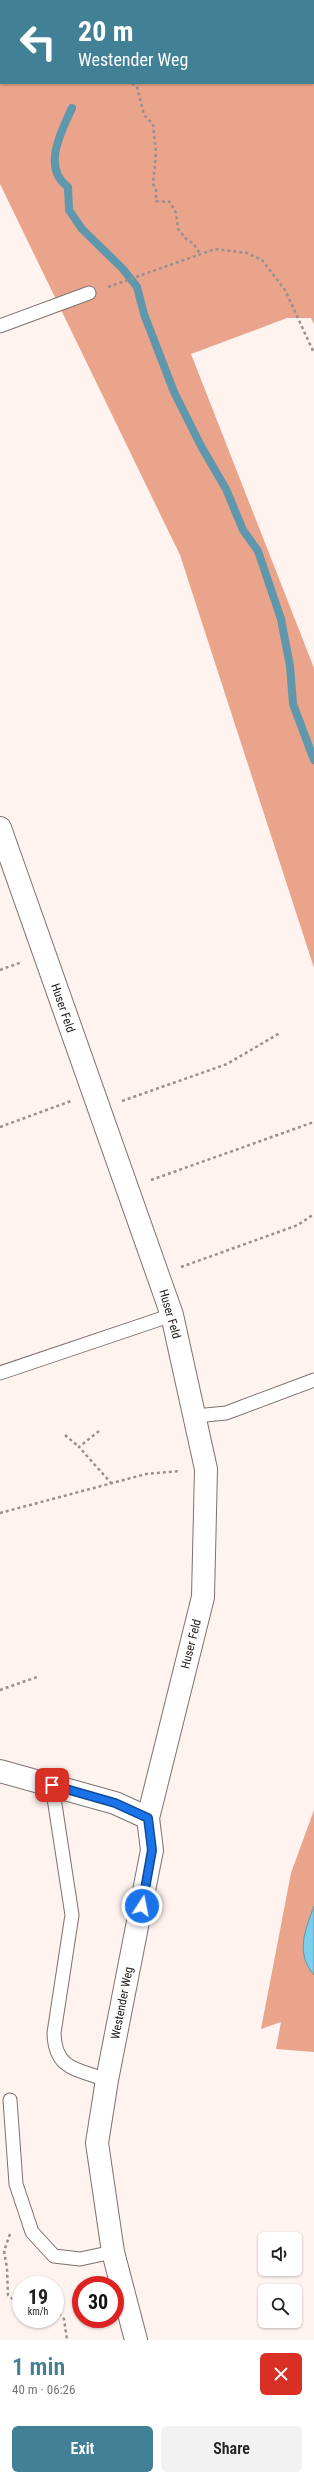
<!DOCTYPE html>
<meta charset="utf-8">
<style>
:root{--surface:#fff;--page:#f2f2f2;--text:#202124;--muted:#757577;--accent:#428096}
body{margin:0;font-family:"Roboto Condensed",sans-serif;background:var(--page);color:var(--text);height:100vh;display:flex;flex-direction:column;font-size:15px;white-space:nowrap}
*{box-sizing:border-box;margin:0}
p{font-size:13px;color:var(--muted)}
.icon{flex:none;width:22px;height:22px;fill:none;stroke:currentColor;stroke-width:2;stroke-linecap:round;stroke-linejoin:round}
.map{position:relative;height:2340px;overflow:hidden}
.drawer{display:flex;flex-direction:column;background:var(--surface);flex:1}
.drawer>*{flex:none}
.guide{position:absolute;left:0px;top:0px;width:314px;height:84px;box-shadow:0 1px 3px #0004;background:#428096;color:#fff;overflow:hidden}
.fabs{position:absolute;left:258px;top:2232px;display:grid;gap:8px}
.fabs a{display:grid;place-items:center;width:44px;height:44px;border-radius:6px;background:var(--surface);box-shadow:0 1px 3px #0004;font-size:20px}
.speed{position:absolute;left:12px;top:2276px;display:flex;gap:8px;font-size:20px;font-weight:700;text-align:center}
.speed>*{display:grid;place-content:center;width:52px;height:52px;border-radius:50%;background:var(--surface);box-shadow:0 1px 3px #0004;line-height:1}
.speed small{font-size:10px;font-weight:400}
.speed .limit{border:6px solid #d22;background:#fff;color:#111}
.pin{position:absolute;display:grid;place-items:center;width:34px;height:34px;color:#fff;margin:-17px;border-radius:8px;box-shadow:0 2px 6px #0006}
.me{position:absolute;width:44px;margin:-22px;rotate:11deg;stroke-linejoin:round;filter:drop-shadow(0 0 3px #0008)}
.turn{display:flex;align-items:center;gap:14px;height:84px;padding:0 12px;font-size:18px}
.turn .icon{width:52px;height:52px;stroke-width:2.5}
.turn b{display:block;font-size:28px;line-height:34px}
.round{display:grid;place-items:center;flex:none;width:42px;height:42px;border-radius:6px;background:var(--page)}
.summary{display:flex;align-items:center;justify-content:space-between;height:68px;padding:0 12px}
h1{font-size:24px;font-weight:600;line-height:30px;color:var(--accent)}
.action{display:flex;gap:8px;margin-top:auto;padding:8px 12px}
.action a{flex:1;height:46px;border-radius:6px;background:var(--accent);color:#fff;font-size:16px;font-weight:600;line-height:46px;text-align:center}
.action a+a{background:var(--page);color:var(--text)}
.map>svg:first-child{display:block}
.forest{fill:#eaa48c;fill-rule:evenodd}
.water{fill:#7cceec;stroke:#5f97ac}
.lines{fill:none;stroke-linecap:round;stroke-linejoin:round}
.stream{stroke:#5f97ac;stroke-width:8}
.service-casing{stroke:#7d726f;stroke-width:15}
.minor-casing{stroke:#7d726f;stroke-width:24}
.path{stroke:#99908e;stroke-width:2.5;stroke-dasharray:3 3;stroke-linecap:butt}
.service{stroke:#fff;stroke-width:13}
.minor{stroke:#fff;stroke-width:22}
.route-casing{stroke:#114b97;stroke-width:10}
.route{stroke:#1a73e8;stroke-width:7}
.labels{text-anchor:middle;stroke-width:4;stroke-linejoin:round;paint-order:stroke}
.street-label{font-size:12px;fill:#1c1817;stroke:#fff}
</style>
<div class="map">
<svg width="314" height="2340" viewBox="0 0 314 2340">
<rect width="100%" height="100%" fill="#fff3ef"/>
<path class="forest" d="M 0,0 L 314,0 L 314,324 L 311,318 L 287,318 L 191,354 L 314,668 L 314,968 L 180,555 L 0,184 ZM 1,1 L 313,1 L 313,83 L 1,83 Z
M 314,1810 L 314,2052 L 276,2049 L 281,2022 L 261,2029 L 291,1873 Z"/>
<path class="water" d="M 314,1906 L 314,1975 C 295,1953 305,1931 314,1906 Z"/>
<g class="lines">
<path class="stream" d="M 72,108 C 62,130 41,168 68,187 L 69,210 L 82,229 L 123,269 L 137,287 L 144,314 L 174,392 L 201,446 L 226,489 L 243,530 L 258,551 L 281,619 L 290,666 L 293,704 L 314,760"/>
<defs>
<path id="service" d="M 0,326 L 89,293
M 0,1373 L 172,1315
M 195,1416 L 226,1413 L 314,1380
M 52,1785 L 72,1915 L 54,2033 C 55,2070 77,2069 107,2080
M 10,2100 L 16,2184 L 32,2232 L 54,2256 L 80,2259 L 113,2252"/>
<path id="minor" d="M 0,828 L 172,1315 L 206,1469 L 203,1597 L 148,1818
M 0,1771 L 115,1803 L 148,1818 L 152,1850 L 107,2080 L 97,2143 L 113,2252 L 136,2340"/>
</defs>
<use href="#service" class="service-casing"/>
<use href="#minor" class="minor-casing"/>
<path class="path" d="M 75,0 L 76,1
M 132,83 L 137,87 L 144,115 L 153,124 L 156,152 L 153,184 L 156,189 L 156,201 L 170,202 L 176,213 L 178,229 L 187,240 L 193,243 L 200,254
M 108,287 L 215,249 L 247,253 L 262,260 L 285,290 L 314,353
M 0,970 L 22,962
M 122,1101 L 227,1064 L 280,1033
M 0,1127 L 71,1101
M 151,1180 L 314,1122
M 181,1267 L 298,1225 L 314,1214
M 99,1431 L 79,1447 L 111,1483
M 65,1435 L 79,1447
M 0,1513 L 146,1474 L 180,1471
M 0,1690 L 37,1677
M 10,2234 L 4,2251 L 7,2268 L 8,2295 L 15,2301 L 21,2301
M 55,2309 L 64,2319 L 67,2340"/>
<use href="#service" class="service"/>
<use href="#minor" class="minor"/>
</g>
<g class="lines">
<defs>
<path id="route" d="M 52,1785 L 115,1803 L 148,1818 L 152,1850 L 142,1906"/>
</defs>
<use href="#route" class="route-casing"/>
<use href="#route" class="route"/>
</g>
<g class="labels">
<g class="street-label">
<text transform="translate(63 1008) rotate(71)" y="4">Huser Feld</text>
<text transform="translate(170 1314) rotate(74)" y="4">Huser Feld</text>
<text transform="translate(191 1644) rotate(-76)" y="4">Huser Feld</text>
<text transform="translate(122 2003) rotate(-79)" y="4">Westender Weg</text>
</g>
</g>
</svg>
<div class="fabs">
<a><svg class="icon" aria-label="sound" viewBox="0 0 24 24"><path d="M4 9h4l5-4v14l-5-4H4zM17 9q2 3 0 6"/></svg></a>
<a><svg class="icon" aria-label="search" viewBox="0 0 24 24"><circle cx="10" cy="10" r="6"/><path d="M15 15l6 6"/></svg></a>
</div>
<div class="speed"><div>19<small>km/h</small></div><div class="limit">30</div></div>
<div class="pin" style="left:52px;top:1785px;background:#d93025"><svg class="icon" aria-label="arrive" viewBox="0 0 24 24"><path d="M6 21V4h12l-3 4 3 4H6"/></svg></div>
<svg class="me" style="left:142px;top:1906px" viewBox="-20 -20 40 40"><circle r="17" fill="#1a73e8" stroke="#fff" stroke-width="3"/><path d="M0-11L8 9 0 5-8 9z" fill="#fff"/></svg>
<div class="guide">
<div class="turn"><svg class="icon" aria-label="left" viewBox="0 0 24 24"><path d="M17 20v-9H6M10 6l-5 5 5 5"/></svg><div><b>20 m</b>Westender Weg</div></div>
</div>
</div>
<section class="drawer">
<div class="summary"><div><h1>1 min</h1><p>40 m · 06:26</p></div><a class="round" style="background:#d93025;color:#fff"><svg class="icon" aria-label="close" viewBox="0 0 24 24"><path d="M6 6l12 12M18 6L6 18"/></svg></a></div>
<div class="action"><a>Exit</a><a>Share</a></div>
</section>
